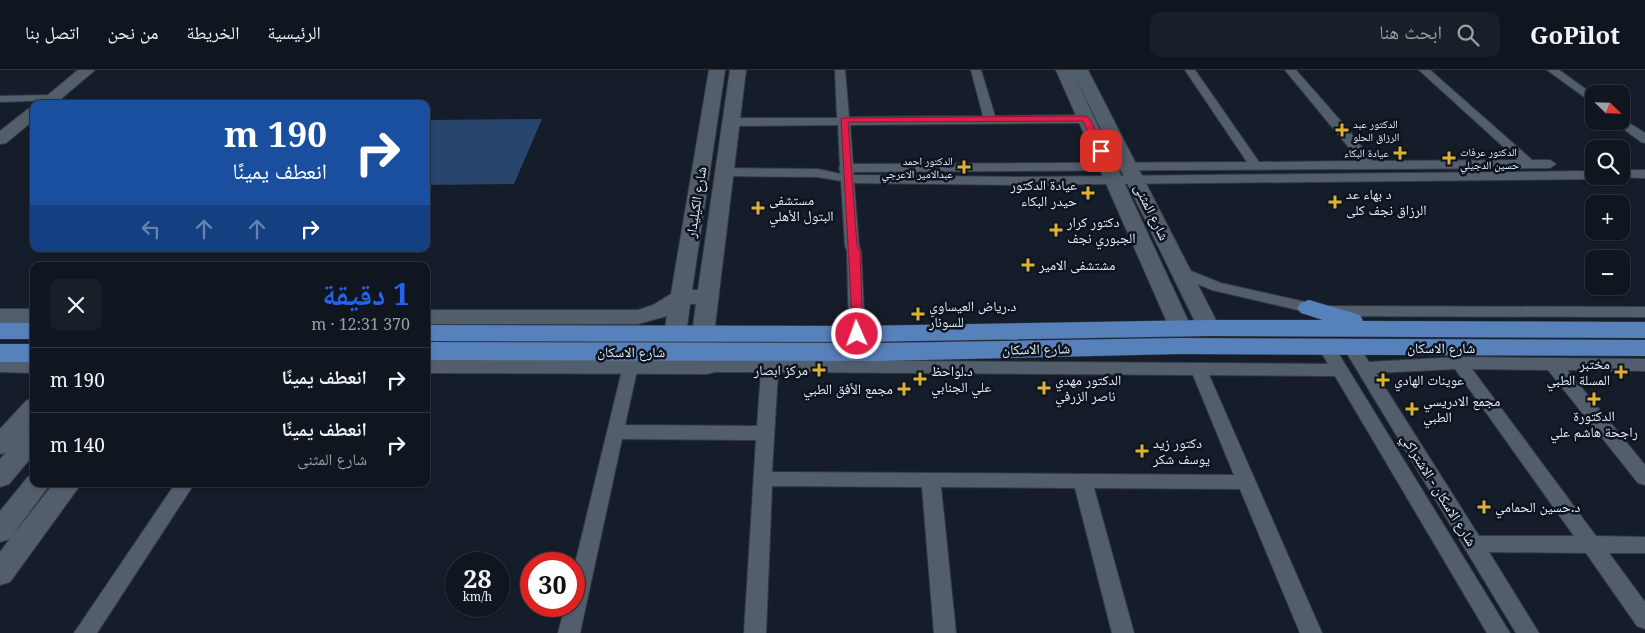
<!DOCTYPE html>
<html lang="ar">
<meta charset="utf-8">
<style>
:root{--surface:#101620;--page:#191f29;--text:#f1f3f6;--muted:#9c9fa5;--line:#30353e;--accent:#2563eb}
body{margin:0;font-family:"Noto Serif","Noto Naskh Arabic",serif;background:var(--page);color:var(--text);direction:rtl;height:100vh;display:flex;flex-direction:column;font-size:19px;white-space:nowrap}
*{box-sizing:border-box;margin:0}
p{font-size:16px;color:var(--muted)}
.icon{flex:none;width:28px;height:28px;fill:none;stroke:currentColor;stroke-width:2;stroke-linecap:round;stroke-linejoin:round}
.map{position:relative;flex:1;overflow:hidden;direction:ltr}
.side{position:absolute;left:30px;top:192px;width:400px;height:225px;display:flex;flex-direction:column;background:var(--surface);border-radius:10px;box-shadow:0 1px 4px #0004,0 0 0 1px var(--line);direction:rtl}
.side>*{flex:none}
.banner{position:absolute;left:30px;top:30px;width:400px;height:152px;border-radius:10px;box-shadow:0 1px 4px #0004,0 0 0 1px var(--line);direction:rtl;background:#1a4fa0;color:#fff;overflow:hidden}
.needle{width:32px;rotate:113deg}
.tools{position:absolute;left:1585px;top:15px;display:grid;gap:10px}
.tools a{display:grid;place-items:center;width:45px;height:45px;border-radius:10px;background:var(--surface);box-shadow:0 1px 4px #0004,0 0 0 1px var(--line);font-size:25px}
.speed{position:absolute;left:445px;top:482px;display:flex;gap:10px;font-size:25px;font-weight:700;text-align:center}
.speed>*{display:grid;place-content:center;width:65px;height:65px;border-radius:50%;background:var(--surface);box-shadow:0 1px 4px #0004,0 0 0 1px var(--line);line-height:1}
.speed small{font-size:12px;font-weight:400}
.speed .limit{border:8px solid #d22;background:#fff;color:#111}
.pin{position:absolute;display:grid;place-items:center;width:42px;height:42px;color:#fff;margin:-21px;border-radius:10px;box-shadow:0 2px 8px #0006}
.me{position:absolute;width:55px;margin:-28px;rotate:358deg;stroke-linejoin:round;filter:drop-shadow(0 0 4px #0008)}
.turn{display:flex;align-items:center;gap:18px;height:105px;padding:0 20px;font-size:22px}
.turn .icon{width:65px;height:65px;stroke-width:2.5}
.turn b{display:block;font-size:35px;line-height:42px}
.lanes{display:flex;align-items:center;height:48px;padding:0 20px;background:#0003;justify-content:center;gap:25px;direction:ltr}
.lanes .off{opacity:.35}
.round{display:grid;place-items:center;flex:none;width:52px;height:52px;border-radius:10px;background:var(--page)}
.head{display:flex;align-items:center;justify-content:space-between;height:85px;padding:0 20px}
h1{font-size:30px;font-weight:700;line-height:38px;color:var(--accent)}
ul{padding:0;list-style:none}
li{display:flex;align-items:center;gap:15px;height:65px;padding:0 20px;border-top:1px solid var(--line)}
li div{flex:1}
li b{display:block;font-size:19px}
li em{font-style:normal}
header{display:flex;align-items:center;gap:30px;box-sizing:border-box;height:70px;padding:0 25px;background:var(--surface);border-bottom:1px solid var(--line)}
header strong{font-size:24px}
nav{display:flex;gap:28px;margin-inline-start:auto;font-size:18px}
.search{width:350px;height:45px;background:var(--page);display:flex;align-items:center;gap:12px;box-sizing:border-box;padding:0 18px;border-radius:10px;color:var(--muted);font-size:19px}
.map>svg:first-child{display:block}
.green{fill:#28456e}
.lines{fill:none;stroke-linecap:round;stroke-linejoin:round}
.street-casing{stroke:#353a45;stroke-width:2}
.secondary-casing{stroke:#353a45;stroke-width:2}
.primary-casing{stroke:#353a45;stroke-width:1}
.street{fill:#535e6d;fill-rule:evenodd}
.secondary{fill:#535e6d;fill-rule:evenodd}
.primary{fill:#5781bb;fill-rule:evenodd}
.route{fill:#e11d48;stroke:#92132f}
.poi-dot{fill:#ddb133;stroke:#0c1420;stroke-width:2}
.labels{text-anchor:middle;stroke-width:5;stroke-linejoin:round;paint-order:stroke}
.far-poi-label{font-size:11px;fill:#e9eff8;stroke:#0c1420;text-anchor:start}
.poi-label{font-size:14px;fill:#e9eff8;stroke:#0c1420;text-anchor:start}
.street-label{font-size:14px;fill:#e9eff8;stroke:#0c1420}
</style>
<header>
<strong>GoPilot</strong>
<div class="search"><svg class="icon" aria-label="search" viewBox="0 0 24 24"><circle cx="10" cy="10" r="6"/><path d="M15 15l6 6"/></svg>ابحث هنا</div>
<nav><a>الرئيسية</a><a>الخريطة</a><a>من نحن</a><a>اتصل بنا</a></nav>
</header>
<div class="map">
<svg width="1645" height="563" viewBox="0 0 1645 563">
<rect width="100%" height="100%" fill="#151d2a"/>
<path class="green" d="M 542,49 L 514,114 L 426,115 L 426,50 Z"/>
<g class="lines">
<defs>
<path id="street" d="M 835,0 L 845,0 L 849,47 L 983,46 L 971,0 L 981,0 L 995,46 L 1086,45 L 1092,49 L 1086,53 L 850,55 L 853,94 L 1247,92 L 1185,0 L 1195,0 L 1259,92 L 1360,91 L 1285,0 L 1296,0 L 1346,57 L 1373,91 L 1518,90 L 1419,0 L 1430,0 L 1532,90 L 1550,90 L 1556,94 L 1550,98 L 853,102 L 854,105 L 1018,107 L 1594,101 L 1594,106 L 1600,106 L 1594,109 L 1018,115 L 854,113 L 859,176 L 861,181 L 865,264 L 863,268 L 857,269 L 851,268 L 849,264 L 847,181 L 845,176 L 841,111 L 818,107 L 724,106 L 718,102 L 724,98 L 818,99 L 841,104 L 839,98 L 840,96 L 838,55 L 731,56 L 725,52 L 731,48 L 837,48 Z
M 1547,0 L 1559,0 L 1594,25 L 1594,34 Z
M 51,25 L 55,26 L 57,28 L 55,30 L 0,32 L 0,26 Z
M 1621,48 L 1645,63 L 1645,73 L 1641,72 L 1617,54 L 1615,51 L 1621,51 Z
M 1621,100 L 1645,100 L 1645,108 L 1616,107 L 1621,106 Z
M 1181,197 L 1221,213 L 1323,236 L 1645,237 L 1645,247 L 1323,246 L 1212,220 L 1176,205 L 1174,202 L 1176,199 Z
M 1326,272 L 1332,273 L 1510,563 L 1487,563 L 1335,306 L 1209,305 L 1322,563 L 1300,563 L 1240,419 L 1094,418 L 1134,563 L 1112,563 L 1075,418 L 941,417 L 956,563 L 934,563 L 922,417 L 772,416 L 766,563 L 744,563 L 756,370 L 622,369 L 580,563 L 558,563 L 565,536 L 574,536 L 574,498 L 624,292 L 630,290 L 636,292 L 638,296 L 625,355 L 757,356 L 761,302 L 707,302 L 701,300 L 699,296 L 701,292 L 707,290 L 770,290 L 1328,294 L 1318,277 L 1320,273 ZM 778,302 L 1193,305 L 1234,405 L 772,402 Z
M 1351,272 L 1357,273 L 1369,292 L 1459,287 L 1645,289 L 1645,301 L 1567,300 L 1645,395 L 1645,415 L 1638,413 L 1548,300 L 1472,299 L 1596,466 L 1645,467 L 1645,483 L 1609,483 L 1645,532 L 1645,559 L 1637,556 L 1586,483 L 1489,482 L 1539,563 L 1516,563 L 1343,277 L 1345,273 ZM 1455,299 L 1574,466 L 1479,466 L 1376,303 Z
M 175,414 L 194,414 L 97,563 L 74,563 Z"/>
<path id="secondary" d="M 78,0 L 95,0 L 55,34 L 37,34 Z
M 709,0 L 725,0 L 692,220 L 698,220 L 730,0 L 746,0 L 714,264 L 711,269 L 703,271 L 695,269 L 692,264 L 696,234 L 690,234 L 686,264 L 683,269 L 675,271 L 667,269 L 664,264 L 667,246 L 638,254 L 426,254 L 426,240 L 638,240 L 653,235 L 671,224 Z
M 1056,0 L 1072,0 L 1192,259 L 1189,264 L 1181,266 L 1173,264 L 1170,259 Z
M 1072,0 L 1088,0 L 1220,258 L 1217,263 L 1209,265 L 1201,263 L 1198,258 Z
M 34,37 L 34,50 L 6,73 L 0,74 L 0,61 L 28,39 Z
M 0,239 L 34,239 L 34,253 L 0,253 Z
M 0,286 L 34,287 L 34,303 L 0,302 Z
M 426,287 L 707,288 L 715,290 L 718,296 L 715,302 L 707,304 L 426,303 Z
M 34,328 L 34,353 L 28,360 L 34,358 L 34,384 L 9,414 L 0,417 L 0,389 L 6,383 L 0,384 L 0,359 L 26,331 Z
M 34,405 L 34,414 L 50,414 L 10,469 L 0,472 L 0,441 L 28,407 Z
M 53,414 L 81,414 L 10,512 L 0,515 L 0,482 Z"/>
<path id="primary" d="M 1309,230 L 1360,245 L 1363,251 L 1645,252 L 1645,268 L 1209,266 L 857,272 L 426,271 L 426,255 L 857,256 L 1209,250 L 1323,250 L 1301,243 L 1297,238 L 1301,233 Z
M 0,253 L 34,253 L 34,269 L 0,269 Z
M 1179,268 L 1645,270 L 1645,286 L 1179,284 L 879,291 L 426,290 L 426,272 L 879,273 Z
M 0,274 L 34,274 L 34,292 L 0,292 Z"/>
</defs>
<use href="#street" class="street-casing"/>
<use href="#secondary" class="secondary-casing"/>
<use href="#primary" class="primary-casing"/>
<use href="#street" class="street"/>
<use href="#secondary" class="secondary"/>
<use href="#primary" class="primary"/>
</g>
<path class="route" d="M 1086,46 L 1090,49 L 1105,81 L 1104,83 L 1096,81 L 1083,51 L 848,52 L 857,176 L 860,181 L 863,264 L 857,267 L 853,266 L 841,48 Z"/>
<g class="poi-dot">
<path d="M1339.5 52.5h5v5h5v5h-5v5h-5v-5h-5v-5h5z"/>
<path d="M1397.5 75.5h5v5h5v5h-5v5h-5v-5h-5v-5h5z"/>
<path d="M1446.5 80.5h5v5h5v5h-5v5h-5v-5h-5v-5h5z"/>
<path d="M961.5 89.5h5v5h5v5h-5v5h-5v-5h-5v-5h5z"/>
<path d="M1085.5 115.5h5v5h5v5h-5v5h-5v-5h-5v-5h5z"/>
<path d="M1332.5 124.5h5v5h5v5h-5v5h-5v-5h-5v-5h5z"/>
<path d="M755.5 130.5h5v5h5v5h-5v5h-5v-5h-5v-5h5z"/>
<path d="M1053.5 152.5h5v5h5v5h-5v5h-5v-5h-5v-5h5z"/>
<path d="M1025.5 187.5h5v5h5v5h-5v5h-5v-5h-5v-5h5z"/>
<path d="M915.5 236.5h5v5h5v5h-5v5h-5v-5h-5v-5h5z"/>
<path d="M816.5 292.5h5v5h5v5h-5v5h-5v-5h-5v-5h5z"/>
<path d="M1618.5 294.5h5v5h5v5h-5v5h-5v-5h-5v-5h5z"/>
<path d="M917.5 301.5h5v5h5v5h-5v5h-5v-5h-5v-5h5z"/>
<path d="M1380.5 302.5h5v5h5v5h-5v5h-5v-5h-5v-5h5z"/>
<path d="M1041.5 310.5h5v5h5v5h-5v5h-5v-5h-5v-5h5z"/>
<path d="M901.5 311.5h5v5h5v5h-5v5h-5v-5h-5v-5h5z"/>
<path d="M1591.5 321.5h5v5h5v5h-5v5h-5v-5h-5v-5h5z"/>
<path d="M1409.5 331.5h5v5h5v5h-5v5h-5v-5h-5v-5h5z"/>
<path d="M1139.5 373.5h5v5h5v5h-5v5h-5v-5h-5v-5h5z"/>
<path d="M1481.5 429.5h5v5h5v5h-5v5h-5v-5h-5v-5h5z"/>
</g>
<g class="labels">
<g class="far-poi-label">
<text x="1353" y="58">الدكتور عبد<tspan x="1353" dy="13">الرزاق الحلو</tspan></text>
<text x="1460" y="86">الدكتور عرفات<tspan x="1460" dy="13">حسين الدجيلي</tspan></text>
<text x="1389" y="87" text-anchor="end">عيادة البكاء</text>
<text x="953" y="95" text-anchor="end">الدكتور احمد<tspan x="953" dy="13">عبدالامير الاعرجي</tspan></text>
</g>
<g class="poi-label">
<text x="1077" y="120" text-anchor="end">عيادة الدكتور<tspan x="1077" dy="16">حيدر البكاء</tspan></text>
<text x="1346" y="129">د بهاء عد<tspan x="1346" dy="16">الرزاق نجف كلى</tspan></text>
<text x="769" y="135">مستشفى<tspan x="769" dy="16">البتول الأهلي</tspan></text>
<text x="1067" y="157">دكتور كرار<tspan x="1067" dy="16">الجبوري نجف</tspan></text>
<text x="1039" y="200">مشتشفى الامير</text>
<text x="929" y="241">د.رياض العيساوي<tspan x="929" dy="16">للسونار</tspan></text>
<text x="1610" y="299" text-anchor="end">مختبر<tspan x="1610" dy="16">المسلة الطبي</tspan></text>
<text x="808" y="305" text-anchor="end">مركز ابصار</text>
<text x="931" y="306">د.لواحظ<tspan x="931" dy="16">علي الجنابي</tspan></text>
<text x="1055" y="315">الدكتور مهدي<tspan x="1055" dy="16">ناصر الزرفي</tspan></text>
<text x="1394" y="315">عوينات الهادي</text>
<text x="893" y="324" text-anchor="end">مجمع الأفق الطبي</text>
<text x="1423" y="336">مجمع الادريسي<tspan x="1423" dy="16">الطبي</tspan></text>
<text x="1594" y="351" text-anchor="middle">الدكتورة<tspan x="1594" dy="16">راجحة هاشم علي</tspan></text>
<text x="1153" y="378">دكتور زيد<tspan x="1153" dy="16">يوسف شكر</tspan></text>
<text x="1495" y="442">د.حسين الحمامي</text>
</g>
<g class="street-label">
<text transform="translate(696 132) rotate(-81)" y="5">شارع الكيليدار</text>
<text transform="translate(1152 142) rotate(64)" y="5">شارع المثنى</text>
<text x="1441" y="283">شارع الاسكان</text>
<text transform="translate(1036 279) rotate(-1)" y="5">شارع الاسكان</text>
<text x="631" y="287">شارع الاسكان</text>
<text transform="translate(1439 420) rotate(58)" y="5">شارع الاسكان - الاشتراكي</text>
</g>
</g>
</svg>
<div class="tools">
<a><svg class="needle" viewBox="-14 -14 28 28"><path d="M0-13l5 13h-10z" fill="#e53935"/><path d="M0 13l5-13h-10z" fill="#9c9fa5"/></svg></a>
<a><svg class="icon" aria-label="search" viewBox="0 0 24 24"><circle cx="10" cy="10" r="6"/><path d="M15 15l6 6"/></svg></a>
<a>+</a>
<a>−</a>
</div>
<div class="speed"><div>28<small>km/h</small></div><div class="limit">30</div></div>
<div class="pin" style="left:1101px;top:81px;background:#d93025"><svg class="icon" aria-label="arrive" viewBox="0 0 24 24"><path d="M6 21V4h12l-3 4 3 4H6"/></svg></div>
<svg class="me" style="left:857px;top:264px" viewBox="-20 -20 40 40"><circle r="17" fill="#e11d48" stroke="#fff" stroke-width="3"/><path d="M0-11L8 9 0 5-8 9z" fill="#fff"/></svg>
<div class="banner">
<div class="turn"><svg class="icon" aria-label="right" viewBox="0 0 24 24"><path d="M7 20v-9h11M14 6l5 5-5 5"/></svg><div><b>190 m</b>انعطف يمينًا</div></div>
<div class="lanes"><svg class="icon off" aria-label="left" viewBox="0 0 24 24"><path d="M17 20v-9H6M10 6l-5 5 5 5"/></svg><svg class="icon off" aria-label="ahead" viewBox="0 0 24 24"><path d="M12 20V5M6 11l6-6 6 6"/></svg><svg class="icon off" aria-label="ahead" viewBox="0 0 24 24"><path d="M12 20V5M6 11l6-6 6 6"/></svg><svg class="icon" aria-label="right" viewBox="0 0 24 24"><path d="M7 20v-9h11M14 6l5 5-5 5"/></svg></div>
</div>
<section class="side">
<div class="head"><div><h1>1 دقيقة</h1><p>370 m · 12:31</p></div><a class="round"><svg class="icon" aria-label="close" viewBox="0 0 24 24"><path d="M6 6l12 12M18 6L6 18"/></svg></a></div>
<ul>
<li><svg class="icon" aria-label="right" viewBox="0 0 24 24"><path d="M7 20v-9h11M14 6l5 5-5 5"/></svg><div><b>انعطف يمينًا</b></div><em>190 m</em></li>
<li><svg class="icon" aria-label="right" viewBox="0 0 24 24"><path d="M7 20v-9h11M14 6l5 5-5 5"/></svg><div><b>انعطف يمينًا</b><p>شارع المثنى</p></div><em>140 m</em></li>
</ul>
</section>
</div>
